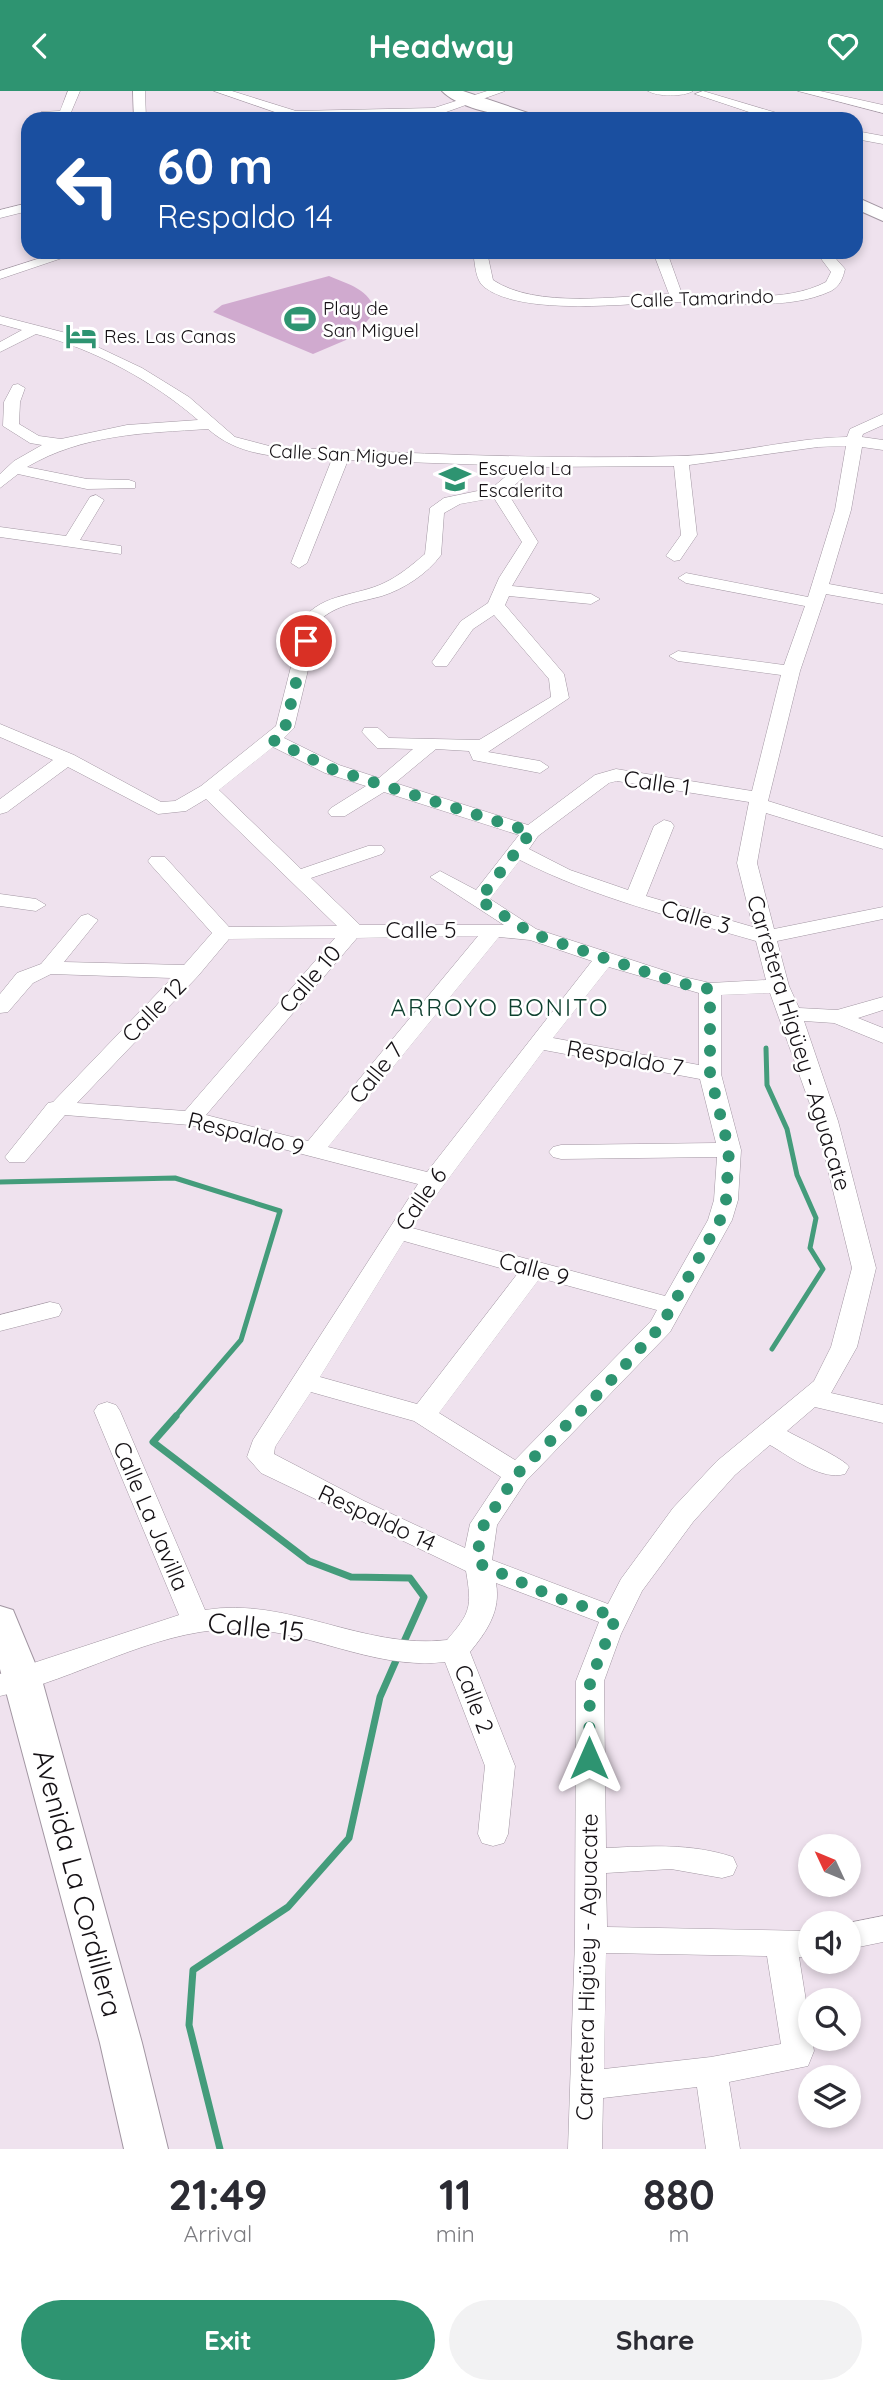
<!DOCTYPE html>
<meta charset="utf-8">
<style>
:root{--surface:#fff;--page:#f2f2f3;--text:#2b2b33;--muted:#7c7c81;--accent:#2e9471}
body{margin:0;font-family:Quicksand,sans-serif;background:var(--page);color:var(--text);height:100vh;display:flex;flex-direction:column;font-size:26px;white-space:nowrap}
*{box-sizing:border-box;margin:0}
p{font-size:23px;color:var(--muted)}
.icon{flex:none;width:38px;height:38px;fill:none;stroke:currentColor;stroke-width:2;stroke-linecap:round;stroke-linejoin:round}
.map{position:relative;height:2058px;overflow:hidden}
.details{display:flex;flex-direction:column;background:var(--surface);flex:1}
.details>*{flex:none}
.hud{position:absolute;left:21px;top:21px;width:842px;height:147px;border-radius:21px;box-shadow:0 4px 10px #0003;background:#1a4fa0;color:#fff;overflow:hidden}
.needle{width:46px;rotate:314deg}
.tools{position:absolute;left:798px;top:1743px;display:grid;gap:14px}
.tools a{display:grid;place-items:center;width:63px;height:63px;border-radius:50%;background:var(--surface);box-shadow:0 4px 10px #0003;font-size:35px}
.pin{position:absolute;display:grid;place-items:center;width:60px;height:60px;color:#fff;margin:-30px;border:4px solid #fff;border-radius:50%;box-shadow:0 2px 7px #0007}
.me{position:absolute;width:77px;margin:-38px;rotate:0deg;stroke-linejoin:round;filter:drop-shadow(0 0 5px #0008)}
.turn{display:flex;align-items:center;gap:24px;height:147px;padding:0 21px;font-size:32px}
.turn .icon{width:91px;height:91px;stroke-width:2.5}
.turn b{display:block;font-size:49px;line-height:60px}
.eta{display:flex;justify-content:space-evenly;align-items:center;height:119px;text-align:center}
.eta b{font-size:42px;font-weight:700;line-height:49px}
.cta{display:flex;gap:14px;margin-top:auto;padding:14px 21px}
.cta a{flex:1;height:80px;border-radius:42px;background:var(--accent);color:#fff;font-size:28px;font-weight:700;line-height:80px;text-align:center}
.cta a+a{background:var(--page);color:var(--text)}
header{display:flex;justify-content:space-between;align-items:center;height:91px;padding:0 21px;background:var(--accent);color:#fff;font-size:32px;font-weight:700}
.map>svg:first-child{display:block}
.green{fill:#d0aacf}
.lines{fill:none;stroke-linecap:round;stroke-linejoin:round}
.stream-far1{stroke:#449c7b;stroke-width:5}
.stream{stroke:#449c7b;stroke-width:7}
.minor-casing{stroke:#a296a2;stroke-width:1}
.major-casing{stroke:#a296a2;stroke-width:2}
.minor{fill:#fff;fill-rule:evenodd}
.major{fill:#fff;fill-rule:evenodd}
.route{stroke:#2e9471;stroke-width:12;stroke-dasharray:0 21.6}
.labels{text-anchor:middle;stroke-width:5;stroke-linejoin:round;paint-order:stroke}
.far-street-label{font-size:19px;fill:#151115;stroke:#fff}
.far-poi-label{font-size:19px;fill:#151115;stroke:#fff;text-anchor:start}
.street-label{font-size:23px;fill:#151115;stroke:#fff}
.neighbourhood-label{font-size:24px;letter-spacing:2px;fill:#0e402f;stroke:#fff}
.near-street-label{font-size:28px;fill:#151115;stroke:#fff}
</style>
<header><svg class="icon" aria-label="back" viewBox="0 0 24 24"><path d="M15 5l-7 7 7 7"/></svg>Headway<svg class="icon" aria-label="heart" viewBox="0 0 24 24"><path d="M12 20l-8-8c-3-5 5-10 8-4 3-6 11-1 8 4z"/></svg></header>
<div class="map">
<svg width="883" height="2058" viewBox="0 0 883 2058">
<rect width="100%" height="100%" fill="#efe2ee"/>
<path class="green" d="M 329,185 C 348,193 371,199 375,221 L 353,246 L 313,263 L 213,221 L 222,214 Z"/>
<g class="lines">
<path class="stream-far1" d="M 766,957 L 767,994 L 787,1038 L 797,1084 L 816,1127 L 810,1157 L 823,1178 L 772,1258
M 0,1091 L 175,1087 L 280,1120 L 241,1249 L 174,1327"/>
<path class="stream" d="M 176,1325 L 153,1351 L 309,1470 L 351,1486 L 410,1487 L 424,1506 L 403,1553
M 220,2058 L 189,1934 L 193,1879 L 288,1816 L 349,1747 L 380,1606 L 398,1565"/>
<defs>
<path id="minor" d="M 68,0 L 80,0 L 69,26 L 41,27 L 41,21 L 60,20 Z
M 133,0 L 145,0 L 146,28 L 134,28 Z
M 214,0 L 232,0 L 296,20 L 434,17 L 487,0 L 505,0 L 435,25 L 295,28 Z
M 648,0 L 693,0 C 684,6 657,6 648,0 Z
M 703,0 L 787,25 L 789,28 L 770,28 L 695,3 Z
M 798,0 L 820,0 L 883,14 L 883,22 Z
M 856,40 L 883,45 L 883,53 L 856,48 Z
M 28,112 L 28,120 L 0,127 L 0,119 Z
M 59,161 L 80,161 L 0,188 L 0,180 Z
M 473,161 L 487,161 L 493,189 C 536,218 618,205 669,203 L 653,161 L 667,161 L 682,203 C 728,203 784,213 826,191 L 831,181 L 816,161 L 830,161 L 845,178 C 843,187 840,195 831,200 C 786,221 727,210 678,211 C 629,212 523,226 484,196 C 475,189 475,171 473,161 Z
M 0,225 L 70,243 L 142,277 L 189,306 L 235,346 L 273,356 C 407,362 543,369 678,365 C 734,364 790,347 847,346 L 850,338 L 883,323 L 883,334 L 863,343 L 862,346 L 883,349 L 883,359 L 862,356 L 851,419 L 829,493 L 883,503 L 883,513 L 826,503 L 800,580 L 768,710 L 883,746 L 883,758 L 766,722 L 757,772 L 774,838 L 883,816 L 883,828 L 777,850 L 789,895 L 799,917 L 837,919 L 883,906 L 883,919 L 858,927 L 883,937 L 883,952 L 834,932 L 804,930 L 838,1030 L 876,1177 L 857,1256 L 831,1302 L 883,1314 L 883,1332 L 815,1316 L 787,1340 C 799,1347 845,1368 849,1376 L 845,1383 C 821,1390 791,1366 770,1354 L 735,1384 L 693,1431 L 642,1500 L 621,1543 L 604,1590 L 606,1757 C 649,1755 691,1752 733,1766 L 737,1775 L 733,1784 L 722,1787 L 671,1778 L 606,1782 L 607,1836 L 810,1840 L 810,1866 L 799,1866 L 814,1960 L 808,1975 L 729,1991 L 740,2058 L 706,2058 L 697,1996 L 603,2007 L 602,2058 L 568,2058 L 575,1849 L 576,1590 L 599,1531 L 496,1492 C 501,1520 487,1540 470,1561 L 515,1675 L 508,1743 L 504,1752 L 493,1755 L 482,1752 L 478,1743 L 485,1675 L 445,1571 C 370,1580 304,1535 230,1538 C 149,1541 78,1588 0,1605 L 0,1583 L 179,1524 L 94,1320 L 98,1314 L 107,1311 L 116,1314 L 120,1320 L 205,1519 C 287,1505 364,1559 447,1549 C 471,1521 472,1516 466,1480 L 261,1382 L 247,1366 L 253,1349 L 418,1093 L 190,1034 L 65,1024 L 25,1071 L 9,1071 L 5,1066 L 48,1012 L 53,1011 L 172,887 L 51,883 L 33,892 L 8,921 L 0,922 L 0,903 L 17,882 L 41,873 L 81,825 L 88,823 L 98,829 L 64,871 L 184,874 L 212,842 L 151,774 L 148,770 L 151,766 L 165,766 L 229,836 L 337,835 L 206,708 L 186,720 L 158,723 L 68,676 L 7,721 L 0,723 L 0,708 L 53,669 L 0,646 L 0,633 L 74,664 L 161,711 L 175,710 L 201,695 L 276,635 L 303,528 C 323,502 357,505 384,492 C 399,485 412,474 425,463 L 430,417 L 444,407 L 492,397 L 518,375 L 348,369 L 307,472 L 299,477 L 291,472 L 332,368 C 288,366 243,369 208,338 C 145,342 83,343 27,376 L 87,388 L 129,389 L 135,391 L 135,397 L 87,398 L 18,383 L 0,397 L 0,383 L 14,370 L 42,354 L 30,352 L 3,335 L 4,311 L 13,294 L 18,293 L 25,297 L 20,311 L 19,333 L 39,345 L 61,348 L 127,334 L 198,329 C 153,290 94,258 36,243 L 0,261 L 0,251 L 22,239 L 0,233 ZM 846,355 L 835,419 L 808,506 L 686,482 L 678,487 L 686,492 L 805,515 L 784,574 L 678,560 L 669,565 L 678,570 L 781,584 L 752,700 L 616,678 L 595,684 L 528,734 L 395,692 L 436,658 L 469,660 L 473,669 L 540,682 L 549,676 L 540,670 L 488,661 L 569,607 L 564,583 L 505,514 L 509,505 L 591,513 L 600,508 L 591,503 L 512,495 L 538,451 L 507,401 L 535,376 L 674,375 L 681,444 L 666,465 L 674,470 L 680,469 L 697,444 L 689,374 L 818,356 ZM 494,407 L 522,451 L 499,487 L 488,512 L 461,530 L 432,571 L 435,575 L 447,575 L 473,538 L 494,524 L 549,588 L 551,606 L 479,649 L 389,647 L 378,637 L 364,637 L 362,641 L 377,657 L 413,658 L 379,687 L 339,674 L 284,647 L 294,637 L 320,529 C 337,513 361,511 382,505 C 404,498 427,483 441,464 L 444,422 L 460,413 ZM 273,656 L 325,682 L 366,695 L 331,717 L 328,721 L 331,725 L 345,725 L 384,701 L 519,744 L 476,799 L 440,780 L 430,786 L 504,834 L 360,834 L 311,787 L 382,763 L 385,759 L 382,755 L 368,755 L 301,778 L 219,699 ZM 617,690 L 749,711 L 737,772 L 753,836 L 646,805 L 674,735 L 671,731 L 664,729 L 654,735 L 628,799 L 570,779 L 529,758 L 538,745 L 609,692 ZM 520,769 C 594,807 677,827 756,850 L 766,889 L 710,892 L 684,886 L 536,838 L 490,808 ZM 478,845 L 308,1050 L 206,1024 L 357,847 ZM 499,846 L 530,849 L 592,870 L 427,1081 L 328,1056 ZM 335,847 L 185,1020 L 77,1012 L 198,885 L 229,848 ZM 609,876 L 699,902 L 699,974 L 553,947 ZM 770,902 L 816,1030 L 852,1177 L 831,1256 L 814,1290 L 717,1370 L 673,1417 L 621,1488 L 608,1513 L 492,1469 L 497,1434 L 526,1390 L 670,1241 L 732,1129 L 738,1109 L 741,1059 L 721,983 L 721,904 ZM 544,959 L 700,988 L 716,1052 L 561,1054 L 553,1056 L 549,1061 L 553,1066 L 561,1068 L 717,1066 L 714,1109 L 708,1129 L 665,1205 L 412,1137 ZM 404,1150 L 518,1182 L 417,1313 L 320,1286 ZM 540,1187 L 657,1219 L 651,1230 L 515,1369 L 439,1322 ZM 311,1301 L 414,1330 L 501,1386 L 470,1433 L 465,1457 L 364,1410 L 274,1363 L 275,1356 ZM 606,1862 L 767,1865 L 781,1953 L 711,1966 L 604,1978 Z
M 96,404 L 104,409 L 80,449 L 121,455 L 121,463 L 0,446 L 0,436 L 66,445 L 90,406 Z
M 0,803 L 36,808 L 46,814 L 36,820 L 0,815 Z
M 50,1211 L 59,1213 L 62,1219 L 59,1225 L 0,1240 L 0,1224 Z
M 883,1825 L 883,1851 L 849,1858 L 848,1832 Z"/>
<path id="major" d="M 442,0 L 463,0 L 546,28 C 517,28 463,21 442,0 Z
M 856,106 L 883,118 L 883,130 L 856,118 Z
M 0,1515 L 13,1519 L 42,1589 L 142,1952 L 168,2058 L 124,2058 L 100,1952 L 0,1578 Z"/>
</defs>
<use href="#minor" class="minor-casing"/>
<use href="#major" class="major-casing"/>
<use href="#minor" class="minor"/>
<use href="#major" class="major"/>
</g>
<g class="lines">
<path class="route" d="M 306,550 L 285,637 L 273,649 L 332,678 L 531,741 L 479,809 L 533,843 L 679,892 L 710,898 L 710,983 L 729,1059 L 726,1109 L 720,1129 L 661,1235 L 603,1298 L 517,1383 L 484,1433 L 479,1452 L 478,1472 L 552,1505 L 616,1526 L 590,1590 L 589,1667"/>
</g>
<defs>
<symbol id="stadium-bare" viewBox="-9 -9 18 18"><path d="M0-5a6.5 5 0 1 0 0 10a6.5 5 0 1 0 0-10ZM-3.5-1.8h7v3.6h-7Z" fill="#2e9471" stroke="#fff" stroke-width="2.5" paint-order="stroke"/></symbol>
<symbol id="hotel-bare" viewBox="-9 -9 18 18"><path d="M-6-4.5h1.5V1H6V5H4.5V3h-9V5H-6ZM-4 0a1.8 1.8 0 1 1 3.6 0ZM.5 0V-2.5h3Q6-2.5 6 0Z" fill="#2e9471" stroke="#fff" stroke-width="2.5" paint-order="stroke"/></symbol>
<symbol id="school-bare" viewBox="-9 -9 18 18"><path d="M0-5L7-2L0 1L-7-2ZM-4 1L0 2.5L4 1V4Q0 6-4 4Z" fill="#2e9471" stroke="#fff" stroke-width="2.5" paint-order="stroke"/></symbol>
</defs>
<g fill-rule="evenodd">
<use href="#stadium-bare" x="278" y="206" width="44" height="44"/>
<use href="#hotel-bare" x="59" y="223" width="44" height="44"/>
<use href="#school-bare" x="433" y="366" width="44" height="44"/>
</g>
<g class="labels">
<g class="far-street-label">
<text transform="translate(702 207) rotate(-2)" y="7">Calle Tamarindo</text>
<text transform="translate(341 363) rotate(3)" y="7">Calle San Miguel</text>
</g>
<g class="far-poi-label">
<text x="323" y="224">Play de<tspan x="323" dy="22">San Miguel</tspan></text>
<text x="104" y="252">Res. Las Canas</text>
<text x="478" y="384">Escuela La<tspan x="478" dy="22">Escalerita</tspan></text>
</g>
<g class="street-label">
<text transform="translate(657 692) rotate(8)" y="8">Calle 1</text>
<text transform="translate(696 826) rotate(16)" y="8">Calle 3</text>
<text x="421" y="847">Calle 5</text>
<text transform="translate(310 888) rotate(-49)" y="8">Calle 10</text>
<text transform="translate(154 919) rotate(-45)" y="8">Calle 12</text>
<text transform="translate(799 952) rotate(73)" y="8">Carretera Higüey - Aguacate</text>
<text transform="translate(625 967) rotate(10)" y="8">Respaldo 7</text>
<text transform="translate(376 982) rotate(-51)" y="8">Calle 7</text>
<text transform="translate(246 1043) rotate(14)" y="8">Respaldo 9</text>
<text transform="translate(421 1108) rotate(-55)" y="8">Calle 6</text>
<text transform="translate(534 1178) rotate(15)" y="8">Calle 9</text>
<text transform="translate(151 1425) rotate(67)" y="8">Calle La Javilla</text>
<text transform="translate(377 1427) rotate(25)" y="8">Respaldo 14</text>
<text transform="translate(474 1608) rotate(69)" y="8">Calle 2</text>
<text transform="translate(587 1876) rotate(-89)" y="8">Carretera Higüey - Aguacate</text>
</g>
<g class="neighbourhood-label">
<text x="500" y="925">ARROYO BONITO</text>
</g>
<g class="near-street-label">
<text transform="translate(256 1536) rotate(6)" y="10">Calle 15</text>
<text transform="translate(78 1792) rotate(75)" y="10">Avenida La Cordillera</text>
</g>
</g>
</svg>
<div class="tools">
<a><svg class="needle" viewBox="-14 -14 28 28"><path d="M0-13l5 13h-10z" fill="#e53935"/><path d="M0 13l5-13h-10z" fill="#7c7c81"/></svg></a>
<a><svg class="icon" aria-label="sound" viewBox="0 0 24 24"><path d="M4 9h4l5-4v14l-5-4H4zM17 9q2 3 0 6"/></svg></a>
<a><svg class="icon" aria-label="search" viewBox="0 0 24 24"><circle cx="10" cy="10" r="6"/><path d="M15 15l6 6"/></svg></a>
<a><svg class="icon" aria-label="layers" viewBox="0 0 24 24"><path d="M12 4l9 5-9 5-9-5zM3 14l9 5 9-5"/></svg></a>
</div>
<div class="pin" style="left:306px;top:550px;background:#d93025"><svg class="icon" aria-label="arrive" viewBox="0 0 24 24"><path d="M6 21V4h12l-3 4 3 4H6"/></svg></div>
<svg class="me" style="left:589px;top:1667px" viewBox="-20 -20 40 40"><path d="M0-17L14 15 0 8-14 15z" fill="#2e9471" stroke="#fff" stroke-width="4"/></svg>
<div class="hud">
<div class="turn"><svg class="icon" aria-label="left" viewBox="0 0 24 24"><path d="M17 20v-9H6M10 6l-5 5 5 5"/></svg><div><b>60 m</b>Respaldo 14</div></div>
</div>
</div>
<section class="details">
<div class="eta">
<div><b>21:49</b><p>Arrival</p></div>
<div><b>11</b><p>min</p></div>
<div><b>880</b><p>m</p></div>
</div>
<div class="cta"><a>Exit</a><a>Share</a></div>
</section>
